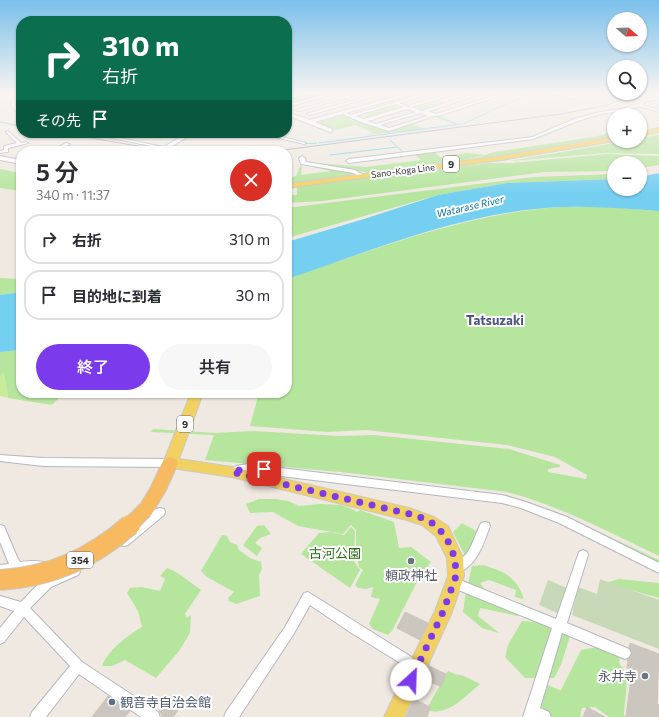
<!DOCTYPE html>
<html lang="ja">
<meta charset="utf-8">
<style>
:root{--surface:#fff;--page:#f7f7f7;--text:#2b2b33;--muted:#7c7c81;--line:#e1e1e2;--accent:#7c3aed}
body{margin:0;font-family:Commissioner,"Noto Sans JP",sans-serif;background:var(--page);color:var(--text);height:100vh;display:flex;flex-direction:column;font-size:15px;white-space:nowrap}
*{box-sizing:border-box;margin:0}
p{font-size:13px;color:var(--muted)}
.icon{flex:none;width:22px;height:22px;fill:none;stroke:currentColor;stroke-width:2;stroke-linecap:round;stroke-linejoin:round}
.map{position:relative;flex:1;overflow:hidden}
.sheet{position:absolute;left:16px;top:146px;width:276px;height:252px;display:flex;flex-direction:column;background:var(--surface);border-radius:16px;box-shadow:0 1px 3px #0004}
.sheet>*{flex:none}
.guide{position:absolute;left:16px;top:16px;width:276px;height:122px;border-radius:16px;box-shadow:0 1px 3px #0004;background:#0b6e4f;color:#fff;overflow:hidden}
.needle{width:26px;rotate:109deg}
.buttons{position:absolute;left:607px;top:12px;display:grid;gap:8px}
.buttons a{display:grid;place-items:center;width:40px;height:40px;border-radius:50%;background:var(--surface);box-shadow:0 1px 3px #0004;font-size:20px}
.pin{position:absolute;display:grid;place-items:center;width:34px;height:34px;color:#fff;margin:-17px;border-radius:8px;box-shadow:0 2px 6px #0006}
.me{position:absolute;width:44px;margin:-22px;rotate:25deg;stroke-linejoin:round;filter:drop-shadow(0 0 3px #0008)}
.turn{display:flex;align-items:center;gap:14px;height:84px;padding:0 20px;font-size:18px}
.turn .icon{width:52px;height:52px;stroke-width:2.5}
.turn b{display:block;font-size:28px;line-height:34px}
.then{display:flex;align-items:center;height:38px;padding:0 20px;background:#0003;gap:8px;font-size:15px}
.round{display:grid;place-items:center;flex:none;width:42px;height:42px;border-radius:21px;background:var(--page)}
.overview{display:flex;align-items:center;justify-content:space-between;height:68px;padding:0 20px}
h1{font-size:24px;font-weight:600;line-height:30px}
.cta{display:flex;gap:8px;margin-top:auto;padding:8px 20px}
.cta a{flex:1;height:46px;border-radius:24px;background:var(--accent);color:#fff;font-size:16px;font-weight:600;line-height:46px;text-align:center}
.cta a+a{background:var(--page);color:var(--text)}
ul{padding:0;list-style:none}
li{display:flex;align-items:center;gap:12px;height:50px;margin:0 8px 6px;padding:0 12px;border:2px solid var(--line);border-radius:16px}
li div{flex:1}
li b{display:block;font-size:15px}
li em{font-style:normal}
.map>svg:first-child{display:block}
.green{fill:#b6e59e}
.cemetery{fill:#c8d9b8}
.pitch{fill:#c9ec9a}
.water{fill:#75cff0}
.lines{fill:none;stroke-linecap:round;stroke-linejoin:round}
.stream{stroke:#75cff0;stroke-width:1}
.building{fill:#cbc7bf;stroke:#cbc5ba}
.minor-casing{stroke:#b4b7c1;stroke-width:2}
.tertiary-casing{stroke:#b4b7c1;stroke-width:2}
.secondary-casing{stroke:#b4b7c1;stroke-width:2}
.primary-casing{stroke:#c9c9c9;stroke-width:2}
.trunk-casing{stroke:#c9c9c9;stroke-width:2}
.minor{fill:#fff;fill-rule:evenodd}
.tertiary{fill:#fff;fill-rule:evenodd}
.secondary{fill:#fff;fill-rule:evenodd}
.primary{fill:#f2d163;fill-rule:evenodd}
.trunk{fill:#f8ba60;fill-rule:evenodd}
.rail{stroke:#a3a6b8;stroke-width:1}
.trunk-bridge-far1-casing{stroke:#c9c9c9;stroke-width:17;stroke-linecap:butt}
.trunk-bridge-casing{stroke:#c9c9c9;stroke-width:22;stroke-linecap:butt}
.trunk-bridge-far1{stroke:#f8ba60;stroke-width:15}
.trunk-bridge{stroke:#f8ba60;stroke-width:20}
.route{stroke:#7c3aed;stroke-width:7;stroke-dasharray:0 12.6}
.worship-dot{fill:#6b7280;stroke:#fff;stroke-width:1.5}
.service-dot{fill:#5c6f8a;stroke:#fff;stroke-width:1.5}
.labels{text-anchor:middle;stroke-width:4;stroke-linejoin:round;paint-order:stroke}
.far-street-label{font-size:9px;fill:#2e2e2e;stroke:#fff}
.shield{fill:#fff;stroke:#6d6d6d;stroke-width:1}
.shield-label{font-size:10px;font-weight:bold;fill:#2e2e2e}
.far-water-label{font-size:10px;font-style:italic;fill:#0d6fa3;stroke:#fff}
.quarter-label{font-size:13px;font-weight:bold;fill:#4d5680;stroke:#fff}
.near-park-label{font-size:13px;fill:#2c6e1b;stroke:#fff}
.near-worship-label{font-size:13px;fill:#5b616d;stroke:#fff}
.near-service-label{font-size:13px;fill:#4e5e75;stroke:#fff;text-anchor:start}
</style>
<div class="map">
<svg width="659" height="717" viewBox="0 0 659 717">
<rect width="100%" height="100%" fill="#efe9e1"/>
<path class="green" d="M 315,94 L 329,94 L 315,98 L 307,97 L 311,99 L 289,104 L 287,103 L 287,98 Z
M 436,100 L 447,103 L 425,110 L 414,107 Z
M 393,104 L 403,108 L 370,118 L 364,116 L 369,114 L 365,113 Z
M 342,114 L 388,131 L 435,116 L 457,124 L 454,125 L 455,124 L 435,117 L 413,124 L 425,129 L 367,135 L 373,133 L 355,125 L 336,130 L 316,122 Z
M 614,132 L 614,138 L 507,156 L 451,163 L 480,157 L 494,152 L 593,137 Z
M 659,135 L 659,154 L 605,153 L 510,161 L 626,141 L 640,141 L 640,138 Z
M 614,141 L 620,141 L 494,162 L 480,162 Z
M 433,151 L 440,157 L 467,153 L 486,155 L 441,165 L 372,173 L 308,164 L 305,162 L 366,167 L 421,160 L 414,154 Z
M 607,154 L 659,156 L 659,165 L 640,168 L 640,163 L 614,163 L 614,171 L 545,172 L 322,201 L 287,203 L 287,195 L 297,195 L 297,187 L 306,186 L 302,186 L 473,164 L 487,163 L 309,186 L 490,163 L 512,163 Z
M 300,166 L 302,166 L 301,175 L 330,171 L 311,166 L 351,172 L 354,174 L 345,177 L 288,183 L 287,178 L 296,176 Z
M 0,169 L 21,173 L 21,191 L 0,188 Z
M 614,174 L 614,179 L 507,183 L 438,195 L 287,238 L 287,208 L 534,177 Z
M 561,207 L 605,207 L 659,211 L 659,556 C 609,532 560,506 507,492 L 340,472 L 205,460 L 214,435 L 151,432 L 153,429 L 215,433 L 252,431 L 339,436 L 374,435 L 509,449 L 560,465 L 560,467 L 548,469 L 548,472 L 586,479 L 587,475 L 555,457 L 507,445 L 366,430 L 327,432 L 250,426 L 259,393 L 287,393 L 287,279 C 376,249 466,213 561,207 Z
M 0,278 L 21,279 L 21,292 L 0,295 Z
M 21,350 L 21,393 L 64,393 L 52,405 L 8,398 L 4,374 L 0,374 L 0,352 Z
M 385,481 L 507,495 L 557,512 L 659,560 L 659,565 L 502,496 Z
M 259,499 L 276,499 L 288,501 L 299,506 L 320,504 L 340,505 L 350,508 L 357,512 L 360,510 L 394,522 L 399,548 L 411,547 L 431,562 L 420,576 L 392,631 L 388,635 L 373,629 L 369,624 L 380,599 L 371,597 L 373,587 L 366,589 L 358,588 L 355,585 L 363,570 L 359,567 L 356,552 L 356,530 L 351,525 L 343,534 L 298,526 L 273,512 L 250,513 L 246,504 Z
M 462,523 L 478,532 L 466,558 L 453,532 Z
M 264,525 L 271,534 L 260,538 L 255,543 L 262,548 L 257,556 L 243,545 L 257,526 Z
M 351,527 L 355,531 L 354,561 L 360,570 L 350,588 L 301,554 L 319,533 L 330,532 L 344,535 Z
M 222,535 L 227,536 L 230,542 L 237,545 L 239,550 L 250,558 L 261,562 L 262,569 L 259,575 L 260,596 L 236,604 L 229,601 L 228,598 L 234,592 L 207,577 L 201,571 Z
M 483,565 C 505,572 516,576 524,599 L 515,597 L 516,590 L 489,580 L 480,583 C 488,597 509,600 525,605 L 518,616 L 480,608 L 478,616 L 499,633 L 482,628 L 463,612 L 465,597 L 472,566 Z
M 167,568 C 175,570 193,584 201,590 L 185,614 L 187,618 L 191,615 L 190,633 L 179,651 L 156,678 L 125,660 L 112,666 L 102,666 C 108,650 127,636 142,627 L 138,611 L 127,593 L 130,588 L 142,587 L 160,591 L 165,579 L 160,576 Z
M 619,579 L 659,583 L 659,598 L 606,583 Z
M 522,621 L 538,622 L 570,636 L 561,665 L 554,678 L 525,678 L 505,657 L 508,645 Z
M 597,647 L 620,656 L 619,664 C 632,673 624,701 624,715 L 627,717 L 609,717 L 595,707 L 582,708 L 580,717 L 553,717 L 538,710 L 545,684 L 562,691 L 561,690 L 581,650 Z
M 448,671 L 455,674 L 464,676 L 480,684 C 464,697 448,717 426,710 Z"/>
<path class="cemetery" d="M 600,579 L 659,600 L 659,649 L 572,615 L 578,587 L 597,594 Z
M 548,580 L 567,588 L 559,614 L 539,605 Z"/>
<path class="pitch" d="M 4,373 L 8,398 L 0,396 L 0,374 Z"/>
<path class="water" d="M 659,173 L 659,211 C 618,208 576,204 535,209 C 449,218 368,252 287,279 L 287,242 L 364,219 L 438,195 L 507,183 L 614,179 L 614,189 L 640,189 L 640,177 Z
M 21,292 L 21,350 L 0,352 L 0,295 Z"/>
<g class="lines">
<path class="stream" d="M 370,94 L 386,99
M 519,94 L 522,95
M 552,94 L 574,100
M 525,96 L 530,94
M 391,101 L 397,103
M 490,111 L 524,96
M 434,115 L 457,124
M 463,124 L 489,112
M 257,133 L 272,136
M 390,140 L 404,153
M 290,141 L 304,144 L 317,143
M 319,143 L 461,124
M 330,155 L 397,147"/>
</g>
<path class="building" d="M 405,612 L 428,623 L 420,640 L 397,628 Z
M 630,643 L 659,654 L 657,704 L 659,705 L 659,717 L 626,717 L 632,670 L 627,668 L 628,659 L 632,654 L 629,648 Z
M 429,666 L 446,674 L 441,687 L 423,678 Z
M 108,696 L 130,711 L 125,717 L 92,717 Z
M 170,696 L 182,705 L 173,717 L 163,717 L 159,711 Z
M 414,699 L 430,707 L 427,717 L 406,717 Z
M 587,707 L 605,717 L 583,717 Z"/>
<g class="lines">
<defs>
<path id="minor" d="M 17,94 L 21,94 L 17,98 L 15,105 L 21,113 L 21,117 L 11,105 L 13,98 Z
M 298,94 L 305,94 L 287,99 L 287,97 Z
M 328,94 L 334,94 L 287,107 L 287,105 Z
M 353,94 L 359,94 L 299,111 L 296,110 Z
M 365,94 L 371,94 L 375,96 L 310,115 L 306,114 L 369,96 Z
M 424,94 L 430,94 L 399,103 L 409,107 L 410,105 L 449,94 L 455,94 L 411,107 L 422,111 L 474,94 L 480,94 L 429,111 L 436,114 L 499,94 L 505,94 L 438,116 L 434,116 L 389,131 L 361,122 L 341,113 L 343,112 L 351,115 ZM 395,104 L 404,107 L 364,119 L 355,116 ZM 407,109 L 416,112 L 376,124 L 368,121 ZM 420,113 L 428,116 L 389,128 L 380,125 Z
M 606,94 L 611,94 L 601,100 L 599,100 L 599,98 Z
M 659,97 L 659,99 L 646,101 L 642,105 L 659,110 L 659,112 L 639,106 L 626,110 L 600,114 L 578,121 L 533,139 L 349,163 L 346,161 L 349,159 L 532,137 L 574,119 L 600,112 L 625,108 L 638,104 L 644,99 Z
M 8,131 L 21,143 L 26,142 L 28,143 L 8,148 L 8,152 L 0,153 L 0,151 L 4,150 L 4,146 L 17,143 L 6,132 Z
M 87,133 L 96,133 L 168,148 L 166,149 Z
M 259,133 L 267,133 L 306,143 L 304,144 Z
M 66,143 L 70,144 L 57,151 L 51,151 Z
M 0,455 L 43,458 L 170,459 L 173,460 L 175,463 L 173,466 L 170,467 L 43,466 L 0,461 Z
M 248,464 L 502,495 L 526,502 L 567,517 L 659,563 L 659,573 L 559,523 L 521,508 L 502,503 L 248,472 C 242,472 234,476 229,475 L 227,472 C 231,466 241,465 248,464 Z
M 160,508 L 164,509 L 165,512 L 164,515 L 128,545 L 124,546 L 120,545 L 119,542 L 120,539 L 156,509 Z
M 485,522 L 489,523 L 490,526 C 483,545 477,566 456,574 L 452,572 L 450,569 C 453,563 462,559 467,553 C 473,544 476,533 481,523 Z
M 0,525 L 4,526 L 17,557 L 20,562 C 31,561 40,560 50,564 L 52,567 L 50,570 L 46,572 L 33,570 L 0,575 L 0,565 L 9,564 L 0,542 Z
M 583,550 L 587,552 L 588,555 L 567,623 L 629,649 L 631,653 L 629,657 L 625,659 L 562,633 L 540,708 L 549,712 L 551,717 L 523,717 L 552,628 L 451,587 L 449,583 L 451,579 L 455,578 L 556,619 L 578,555 L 579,552 Z
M 74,567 L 78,569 L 80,572 L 78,575 L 51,587 L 30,608 L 82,662 L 158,712 L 160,717 L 141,717 L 79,674 L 46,717 L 30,717 L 32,712 L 70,666 L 24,617 L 4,642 L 0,644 L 0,628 L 14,611 L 0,606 L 0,596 L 21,602 L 43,579 Z
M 308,592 L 421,663 L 423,667 L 421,671 L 417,673 L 413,671 L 350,632 L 310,605 L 293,635 L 239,717 L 224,717 L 226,712 L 285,627 L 304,593 Z"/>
<path id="tertiary" d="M 405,94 L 412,94 L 315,122 L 332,129 L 332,131 L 330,132 L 287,115 L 287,112 L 310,120 Z
M 187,133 L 194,133 L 164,151 L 157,151 Z
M 302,156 L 305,158 L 306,162 L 355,170 L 365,176 L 362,178 L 353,173 L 301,164 L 299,158 Z"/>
<path id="secondary" d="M 0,156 L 21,160 L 21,164 L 0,160 Z"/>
<path id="primary" d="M 659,128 L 659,132 L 640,136 L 640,132 Z
M 614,137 L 614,141 L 501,160 L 287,188 L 287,184 L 501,156 Z
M 191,393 L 203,393 L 179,459 L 232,467 L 409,508 L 434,517 L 448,526 L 463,558 L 464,576 L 452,612 L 404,717 L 384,717 L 435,611 L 448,576 L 447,558 L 436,536 L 422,525 L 407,520 L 232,477 L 165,467 L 163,463 Z"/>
<path id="trunk" d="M 170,457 L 176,459 L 178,463 L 166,490 L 151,515 L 145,517 L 139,515 L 137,510 L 151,487 L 164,459 Z"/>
</defs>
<use href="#minor" class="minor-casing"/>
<use href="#tertiary" class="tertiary-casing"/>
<use href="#secondary" class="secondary-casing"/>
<use href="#primary" class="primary-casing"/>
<use href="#trunk" class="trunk-casing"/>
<use href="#minor" class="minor"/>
<use href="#tertiary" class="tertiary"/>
<use href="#secondary" class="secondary"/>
<use href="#primary" class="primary"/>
<use href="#trunk" class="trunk"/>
<path class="rail" d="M 0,122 L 21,126
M 62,133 L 166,151
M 276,151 L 561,114 L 607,105 L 640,94"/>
<defs>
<path id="trunk-bridge-far1" d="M 129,526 L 145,510"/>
<path id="trunk-bridge" d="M 0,580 C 51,577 92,558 130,525"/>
</defs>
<use href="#trunk-bridge-far1" class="trunk-bridge-far1-casing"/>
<use href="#trunk-bridge" class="trunk-bridge-casing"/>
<use href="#trunk-bridge-far1" class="trunk-bridge-far1"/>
<use href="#trunk-bridge" class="trunk-bridge"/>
</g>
<linearGradient id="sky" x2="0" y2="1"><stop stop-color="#7abfeb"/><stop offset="0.48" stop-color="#f8f5f2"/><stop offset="1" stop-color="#f8f5f2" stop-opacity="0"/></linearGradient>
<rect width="659" height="194" fill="url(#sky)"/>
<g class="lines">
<path class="route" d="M 264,469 L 248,468 L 232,472 L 418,516 L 436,525 L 447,539 L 455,558 L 456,576 L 443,612 L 411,680"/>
</g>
<g class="worship-dot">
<circle cx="411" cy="561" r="4"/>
<circle cx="645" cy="676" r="4"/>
</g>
<circle class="service-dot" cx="112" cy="702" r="4"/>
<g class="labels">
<g class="far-street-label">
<text transform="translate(403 171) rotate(-7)" y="3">Sano-Koga Line</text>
</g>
<g class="shield">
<rect x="443" y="156" width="16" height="16" rx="3"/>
<rect x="177" y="416" width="16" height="16" rx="3"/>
<rect x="67" y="552" width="26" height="16" rx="3"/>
</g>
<g class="shield-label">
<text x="451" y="168">9</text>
<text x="185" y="428">9</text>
<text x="80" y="564">354</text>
</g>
<g class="far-water-label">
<text transform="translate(470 206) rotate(-13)" y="4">Watarase River</text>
</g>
<g class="quarter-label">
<text x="495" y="325">Tatsuzaki</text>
</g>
<g class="near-park-label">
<text x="335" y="558">古河公園</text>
</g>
<g class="near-worship-label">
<text x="411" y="580">頼政神社</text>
<text x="637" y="681" text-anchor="end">永井寺</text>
</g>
<g class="near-service-label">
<text x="120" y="707">観音寺自治会館</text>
</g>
</g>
</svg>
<div class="buttons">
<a><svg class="needle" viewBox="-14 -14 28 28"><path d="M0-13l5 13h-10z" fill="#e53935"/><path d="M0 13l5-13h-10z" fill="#7c7c81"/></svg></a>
<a><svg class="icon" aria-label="search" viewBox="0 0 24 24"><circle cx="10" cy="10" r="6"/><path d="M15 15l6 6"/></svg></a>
<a>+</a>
<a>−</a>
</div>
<div class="pin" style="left:264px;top:469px;background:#d93025"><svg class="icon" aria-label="arrive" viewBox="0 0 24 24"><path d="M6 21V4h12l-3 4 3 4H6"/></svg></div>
<svg class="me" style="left:411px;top:680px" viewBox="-20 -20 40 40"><circle r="19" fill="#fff"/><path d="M0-13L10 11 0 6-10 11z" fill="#7c3aed"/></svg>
<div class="guide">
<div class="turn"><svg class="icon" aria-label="right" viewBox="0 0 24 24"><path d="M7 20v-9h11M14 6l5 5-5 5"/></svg><div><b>310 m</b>右折</div></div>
<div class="then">その先<svg class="icon" aria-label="arrive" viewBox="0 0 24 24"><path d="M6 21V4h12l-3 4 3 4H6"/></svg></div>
</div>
<section class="sheet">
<div class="overview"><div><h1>5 分</h1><p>340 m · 11:37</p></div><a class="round" style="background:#d93025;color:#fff"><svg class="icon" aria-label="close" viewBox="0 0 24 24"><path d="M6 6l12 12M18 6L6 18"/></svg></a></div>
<ul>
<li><svg class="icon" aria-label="right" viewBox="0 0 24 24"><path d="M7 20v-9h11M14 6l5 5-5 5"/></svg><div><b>右折</b></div><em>310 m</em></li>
<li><svg class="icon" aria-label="arrive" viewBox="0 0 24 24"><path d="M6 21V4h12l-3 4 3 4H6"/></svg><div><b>目的地に到着</b></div><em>30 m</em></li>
</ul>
<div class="cta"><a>終了</a><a>共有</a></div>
</section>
</div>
